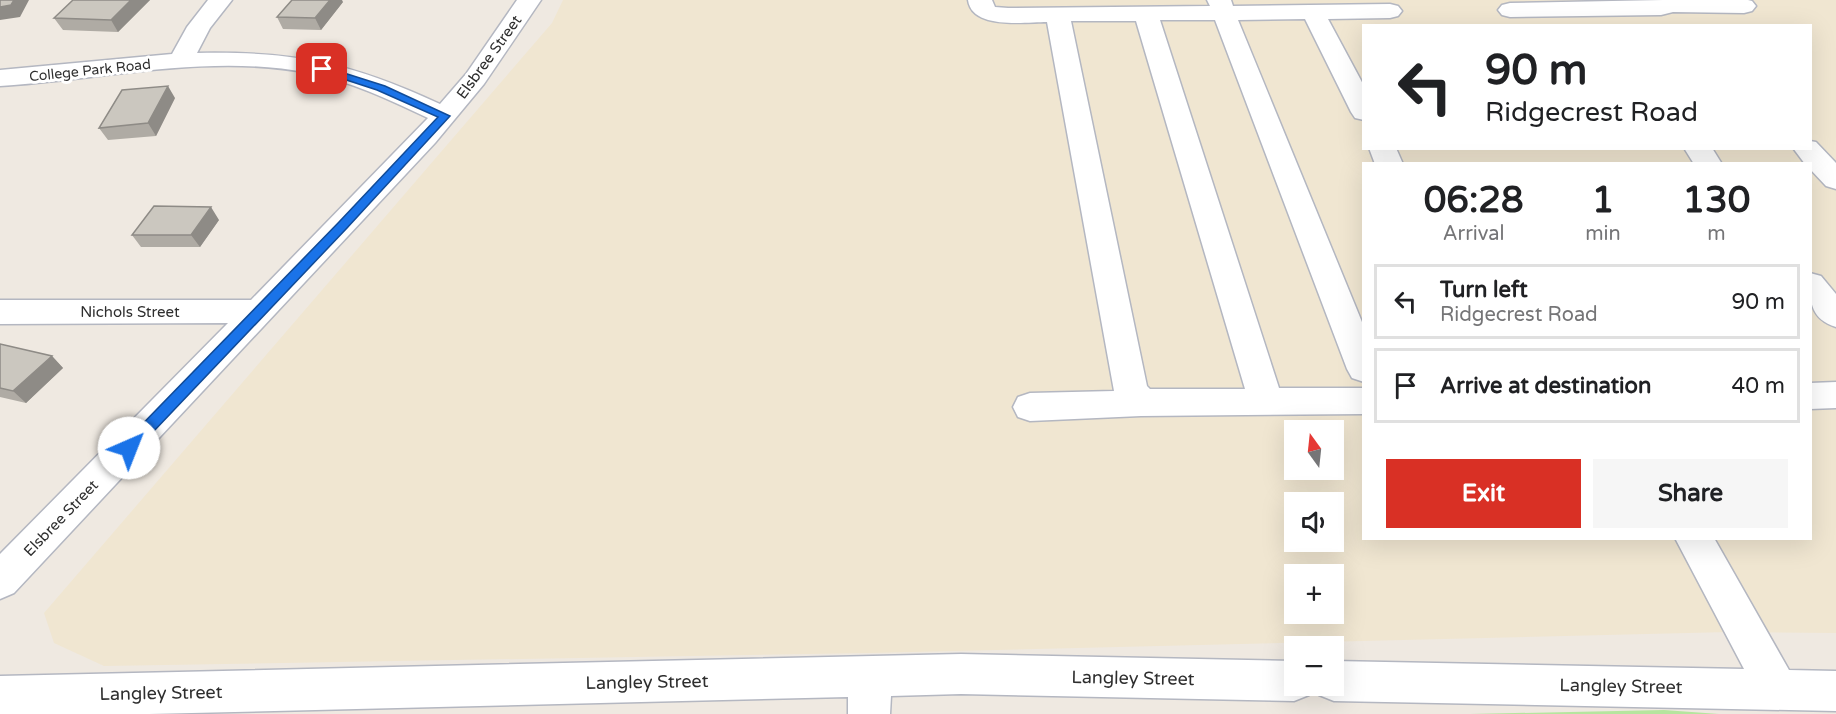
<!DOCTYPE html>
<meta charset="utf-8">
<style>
:root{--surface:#fff;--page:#f6f6f6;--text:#202124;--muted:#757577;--line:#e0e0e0;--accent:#d93025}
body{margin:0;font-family:"Varela Round",sans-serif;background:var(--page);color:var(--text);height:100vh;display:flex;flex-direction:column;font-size:22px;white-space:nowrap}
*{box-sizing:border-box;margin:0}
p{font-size:20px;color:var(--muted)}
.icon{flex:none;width:33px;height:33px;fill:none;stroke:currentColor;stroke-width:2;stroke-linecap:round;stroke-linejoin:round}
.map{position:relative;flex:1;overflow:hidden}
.panel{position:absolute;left:1362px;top:162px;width:450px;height:378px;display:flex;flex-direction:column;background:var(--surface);border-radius:0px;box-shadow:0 6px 24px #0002}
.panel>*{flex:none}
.hud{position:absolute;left:1362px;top:24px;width:450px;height:126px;border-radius:0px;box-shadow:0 6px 24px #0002;background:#fff;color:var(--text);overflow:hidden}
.needle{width:39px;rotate:345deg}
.fabs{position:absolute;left:1284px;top:420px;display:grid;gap:12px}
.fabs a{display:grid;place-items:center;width:60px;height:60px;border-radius:0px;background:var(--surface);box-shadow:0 6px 24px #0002;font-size:30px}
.pin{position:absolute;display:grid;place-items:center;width:51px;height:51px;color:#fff;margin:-26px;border-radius:12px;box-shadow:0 3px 9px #0006}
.me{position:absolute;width:66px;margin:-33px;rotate:44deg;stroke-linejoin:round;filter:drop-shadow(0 0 4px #0008)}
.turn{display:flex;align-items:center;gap:21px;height:126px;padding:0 24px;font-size:27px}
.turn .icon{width:78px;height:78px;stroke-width:2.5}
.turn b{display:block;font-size:42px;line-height:51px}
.eta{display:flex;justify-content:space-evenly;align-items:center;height:102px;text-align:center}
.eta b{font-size:36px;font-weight:700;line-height:42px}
.cta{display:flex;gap:12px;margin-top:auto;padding:12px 24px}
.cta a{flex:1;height:69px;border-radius:0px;background:var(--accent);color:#fff;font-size:24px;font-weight:700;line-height:69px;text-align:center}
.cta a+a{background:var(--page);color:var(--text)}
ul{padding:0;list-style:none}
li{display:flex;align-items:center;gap:18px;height:75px;margin:0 12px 9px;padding:0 12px;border:3px solid var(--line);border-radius:0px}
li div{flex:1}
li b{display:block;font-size:22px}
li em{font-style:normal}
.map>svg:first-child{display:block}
.education{fill:#f0e6d1;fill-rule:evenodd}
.green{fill:#b6e59e}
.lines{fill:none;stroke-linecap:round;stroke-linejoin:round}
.minor-casing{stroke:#b4b7c1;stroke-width:3}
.minor{fill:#fff;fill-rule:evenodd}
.wall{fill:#afaba4}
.shaded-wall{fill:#8e8b86}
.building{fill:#cbc7bf;stroke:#8e8b86;stroke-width:1.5}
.route{fill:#1a73e8;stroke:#114b97;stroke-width:1.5}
.labels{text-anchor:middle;stroke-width:6;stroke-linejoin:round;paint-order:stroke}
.far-street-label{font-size:14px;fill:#2e2e2e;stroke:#fff}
.street-label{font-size:15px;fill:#2e2e2e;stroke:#fff}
.near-street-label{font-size:18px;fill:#2e2e2e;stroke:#fff}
</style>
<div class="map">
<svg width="1836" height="714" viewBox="0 0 1836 714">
<rect width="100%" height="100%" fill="#efe9e1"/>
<path class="education" d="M 563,0 L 1836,0 L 1836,633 L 1729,632 L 870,653 L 104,666 L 54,643 L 44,613 L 552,23 ZM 1364,26 L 1810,26 L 1810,148 L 1364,148 ZM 1364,164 L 1810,164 L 1810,538 L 1364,538 ZM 1294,430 L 1334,430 L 1334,470 L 1294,470 ZM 1294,502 L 1334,502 L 1334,542 L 1294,542 ZM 1294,574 L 1334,574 L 1334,614 L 1294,614 Z"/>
<path class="green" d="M 1664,710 L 1719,714 L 1470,714 Z"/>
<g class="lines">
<defs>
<path id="minor" d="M 208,0 L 232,0 L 210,28 L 197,53 C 294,51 352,63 440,104 L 466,74 L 517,0 L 541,0 L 484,84 L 435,143 L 14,593 L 0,599 L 0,554 L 228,323 L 0,324 L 0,300 L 251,300 L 428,118 C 390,100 350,81 309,73 C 209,53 100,80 0,86 L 0,70 L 172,54 L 187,27 Z
M 968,0 L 992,0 L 995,7 L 1008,8 L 1210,6 L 1207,0 L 1231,0 L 1233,6 L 1390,4 L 1398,6 L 1402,11 L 1398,16 L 1390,18 L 1328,19 L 1364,86 L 1364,120 L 1355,118 L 1351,112 L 1305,19 L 1238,20 L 1364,327 L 1364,382 L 1352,378 L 1347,369 L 1215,20 L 1160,20 L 1279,388 L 1364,388 L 1364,414 L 1141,416 L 1030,421 L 1018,417 L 1013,407 L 1018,397 L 1030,393 L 1114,391 L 1047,22 C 1025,22 972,30 968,0 ZM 1071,21 L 1136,21 L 1245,389 L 1150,389 L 1147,386 Z
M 1663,0 L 1748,0 L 1752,1 L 1756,6 L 1752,11 L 1744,13 L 1673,12 L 1661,15 L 1510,17 L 1502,15 L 1498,10 L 1502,5 L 1510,3 Z
M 1810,141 L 1816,142 L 1836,163 L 1836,189 L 1826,186 L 1810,169 L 1810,164 L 1805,164 L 1793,148 L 1810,148 Z
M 1369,148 L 1396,148 L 1403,164 L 1375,164 Z
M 1684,148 L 1712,148 L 1722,164 L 1694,164 Z
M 1810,273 L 1821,276 L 1836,294 L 1836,327 C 1808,318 1810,298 1810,273 Z
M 1836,382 L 1836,408 L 1810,409 L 1810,383 Z
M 1675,538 L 1714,538 L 1789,670 L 1836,671 L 1836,711 L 1334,701 L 1319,695 L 1315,686 L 1334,686 L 1334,661 L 1744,669 Z
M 961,654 L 1294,661 L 1294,686 L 1313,686 L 1309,695 L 1294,701 L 961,694 L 891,696 L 890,714 L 848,714 L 848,697 L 149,714 L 0,714 L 0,676 Z"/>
</defs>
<use href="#minor" class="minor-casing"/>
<use href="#minor" class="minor"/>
</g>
<path class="wall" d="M 73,0 L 150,0 L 118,32 L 63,30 L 54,18 Z
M 343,2 L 321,30 L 283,29 L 277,17 Z
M 175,98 L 156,136 L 108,140 L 99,128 Z
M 219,220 L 200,247 L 141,247 L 132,235 Z
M 0,344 L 52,356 L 63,368 L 26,403 L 0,397 Z"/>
<path class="shaded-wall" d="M 14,0 L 29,0 L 20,17 L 0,20 L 0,7 Z
M 131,0 L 150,0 L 118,32 L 111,20 Z
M 330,0 L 342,0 L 343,2 L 321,30 L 315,18 Z
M 168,86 L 175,98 L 156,136 L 148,123 Z
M 211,207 L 219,220 L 200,247 L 191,235 Z
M 52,356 L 63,368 L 26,403 L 13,391 Z"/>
<path class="building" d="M 0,0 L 14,0 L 11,5 L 0,7 Z
M 73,0 L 131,0 L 111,20 L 54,18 Z
M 292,0 L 330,0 L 315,18 L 277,17 Z
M 168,86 L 148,123 L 99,128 L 122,90 Z
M 154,206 L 211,207 L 191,235 L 132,235 Z
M 0,344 L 52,356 L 13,391 L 0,388 Z"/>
<path class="route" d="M 322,66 L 385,86 L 450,116 L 347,228 L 134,452 L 124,452 L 121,448 L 124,443 L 339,222 L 438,117 L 377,90 L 319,71 L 317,69 Z"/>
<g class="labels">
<g class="far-street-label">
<text transform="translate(90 70) rotate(-6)" y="5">College Park Road</text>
</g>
<g class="street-label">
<text transform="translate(489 57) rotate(-54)" y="5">Elsbree Street</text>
<text x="130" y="317">Nichols Street</text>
<text transform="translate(61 518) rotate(-46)" y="5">Elsbree Street</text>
</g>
<g class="near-street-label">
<text transform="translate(1133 678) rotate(1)" y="6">Langley Street</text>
<text transform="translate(647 682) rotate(-1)" y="6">Langley Street</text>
<text transform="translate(1621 686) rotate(1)" y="6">Langley Street</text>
<text transform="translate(161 693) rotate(-1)" y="6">Langley Street</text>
</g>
</g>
</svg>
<div class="fabs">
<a><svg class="needle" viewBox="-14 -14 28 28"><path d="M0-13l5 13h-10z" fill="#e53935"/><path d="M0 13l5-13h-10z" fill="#757577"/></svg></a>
<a><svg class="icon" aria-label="sound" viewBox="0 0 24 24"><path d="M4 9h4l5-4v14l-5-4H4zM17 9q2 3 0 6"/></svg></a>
<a>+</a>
<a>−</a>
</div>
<div class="pin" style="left:322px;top:69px;background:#d93025"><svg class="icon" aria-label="arrive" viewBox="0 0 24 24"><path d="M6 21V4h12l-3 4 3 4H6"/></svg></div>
<svg class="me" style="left:129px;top:448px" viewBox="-20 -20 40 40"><circle r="19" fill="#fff"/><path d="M0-13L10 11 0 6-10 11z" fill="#1a73e8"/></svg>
<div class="hud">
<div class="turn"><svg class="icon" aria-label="left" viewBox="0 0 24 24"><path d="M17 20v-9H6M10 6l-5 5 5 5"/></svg><div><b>90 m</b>Ridgecrest Road</div></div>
</div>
<section class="panel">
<div class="eta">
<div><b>06:28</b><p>Arrival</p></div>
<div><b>1</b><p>min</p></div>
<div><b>130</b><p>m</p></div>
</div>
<ul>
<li><svg class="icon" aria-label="left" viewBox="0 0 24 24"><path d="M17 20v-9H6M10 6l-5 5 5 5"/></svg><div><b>Turn left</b><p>Ridgecrest Road</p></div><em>90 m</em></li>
<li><svg class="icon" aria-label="arrive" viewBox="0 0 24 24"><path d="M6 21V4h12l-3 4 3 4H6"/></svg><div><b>Arrive at destination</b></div><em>40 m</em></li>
</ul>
<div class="cta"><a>Exit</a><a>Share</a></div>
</section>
</div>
